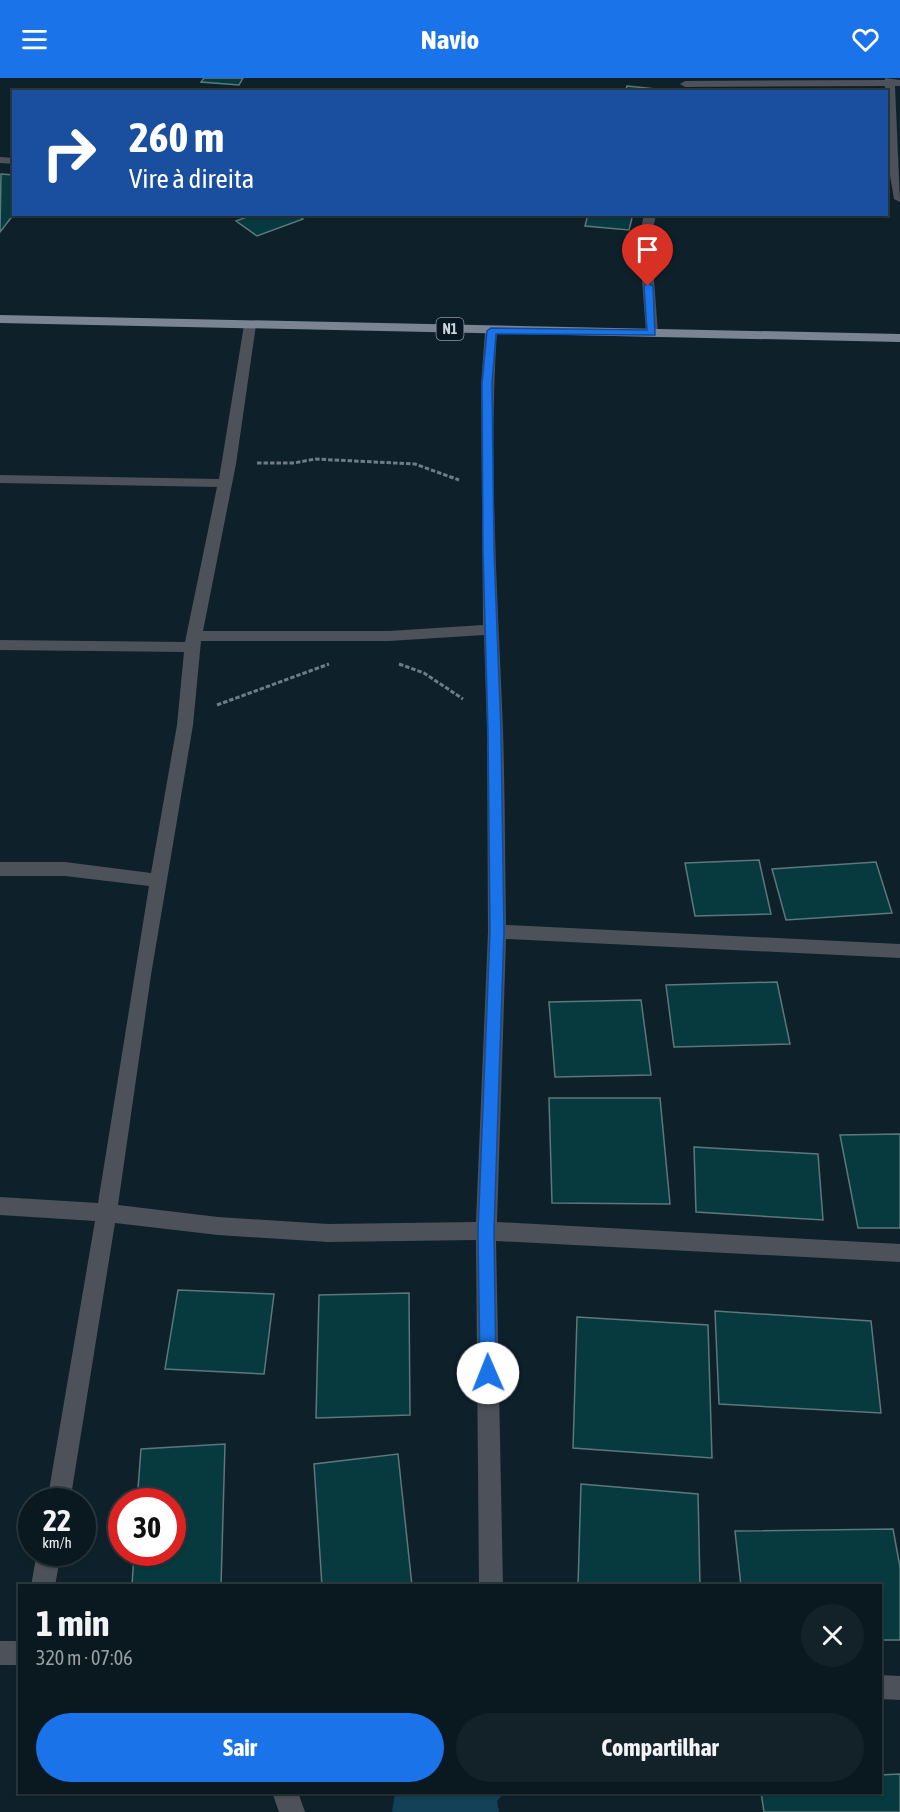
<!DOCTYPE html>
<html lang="pt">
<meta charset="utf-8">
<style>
:root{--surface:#0a1920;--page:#132229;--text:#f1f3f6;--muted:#99a0a5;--line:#2a383e;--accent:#1a73e8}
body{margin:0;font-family:"Asap Condensed",sans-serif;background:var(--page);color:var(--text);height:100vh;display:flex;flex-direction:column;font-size:22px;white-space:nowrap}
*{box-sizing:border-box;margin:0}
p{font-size:20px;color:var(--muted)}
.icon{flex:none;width:33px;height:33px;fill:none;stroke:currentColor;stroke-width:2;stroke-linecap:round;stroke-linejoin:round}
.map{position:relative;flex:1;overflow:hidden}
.side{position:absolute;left:18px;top:1506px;width:864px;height:210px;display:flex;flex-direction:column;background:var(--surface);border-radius:0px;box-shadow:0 2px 4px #0004,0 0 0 2px var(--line)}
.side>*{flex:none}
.hud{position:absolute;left:12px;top:12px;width:876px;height:126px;border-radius:0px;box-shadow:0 2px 4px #0004,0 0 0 2px var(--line);background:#1a4fa0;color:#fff;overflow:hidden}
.speed{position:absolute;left:18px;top:1410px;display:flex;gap:12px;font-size:30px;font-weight:700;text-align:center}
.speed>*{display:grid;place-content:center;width:78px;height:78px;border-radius:50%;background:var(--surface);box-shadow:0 2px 4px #0004,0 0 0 2px var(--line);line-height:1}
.speed small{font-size:15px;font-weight:400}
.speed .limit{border:9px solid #d22;background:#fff;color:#111}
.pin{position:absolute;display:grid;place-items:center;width:51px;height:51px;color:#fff;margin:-62px -26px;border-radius:50% 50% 50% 0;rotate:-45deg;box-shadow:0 0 6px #0007}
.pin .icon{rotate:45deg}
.me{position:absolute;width:66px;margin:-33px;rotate:359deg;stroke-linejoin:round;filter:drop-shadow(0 0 4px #0008)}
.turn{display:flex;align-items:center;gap:21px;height:126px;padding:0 18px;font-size:27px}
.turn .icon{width:78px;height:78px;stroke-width:2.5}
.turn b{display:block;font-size:42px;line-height:51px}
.round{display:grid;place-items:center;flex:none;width:63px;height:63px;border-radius:32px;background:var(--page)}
.summary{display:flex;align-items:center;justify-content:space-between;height:102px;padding:0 18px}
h1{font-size:36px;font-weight:700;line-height:45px}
.button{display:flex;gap:12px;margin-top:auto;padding:12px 18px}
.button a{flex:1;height:69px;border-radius:36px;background:var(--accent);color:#fff;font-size:24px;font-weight:700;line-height:69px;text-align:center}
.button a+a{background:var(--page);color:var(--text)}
header{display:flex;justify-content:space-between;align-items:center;height:78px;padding:0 18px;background:var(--accent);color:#fff;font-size:27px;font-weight:700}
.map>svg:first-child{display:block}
.green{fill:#124158}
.building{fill:#063a3f;stroke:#5d777a;stroke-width:1.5}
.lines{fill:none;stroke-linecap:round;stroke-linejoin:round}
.path{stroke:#6e7d85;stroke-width:3;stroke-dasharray:4.5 2;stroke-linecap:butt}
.minor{fill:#4d5159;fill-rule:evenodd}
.major{fill:#7b8493;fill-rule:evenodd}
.route{fill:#1a73e8;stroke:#114b97;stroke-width:1.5}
.labels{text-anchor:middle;stroke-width:6;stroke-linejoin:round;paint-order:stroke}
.shield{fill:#061721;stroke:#8e9ba3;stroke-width:1.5}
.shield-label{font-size:14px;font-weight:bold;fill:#c9d4db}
</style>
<header><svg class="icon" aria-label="menu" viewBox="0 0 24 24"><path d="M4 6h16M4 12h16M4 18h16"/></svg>Navio<svg class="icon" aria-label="heart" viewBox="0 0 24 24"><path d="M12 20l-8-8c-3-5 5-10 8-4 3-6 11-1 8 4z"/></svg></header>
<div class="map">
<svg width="900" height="1734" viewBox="0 0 900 1734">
<rect width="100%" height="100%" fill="#0e212a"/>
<path class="green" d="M 395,1715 L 395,1714 L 504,1715 L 497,1723 L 499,1734 L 392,1734 Z"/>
<path class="building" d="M 204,0 L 243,0 L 239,7 L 201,4 Z
M 627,8 L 666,12 L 625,14 Z
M 1,96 L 14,97 L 14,136 L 0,154 Z
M 255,136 L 296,136 L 303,141 L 257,158 L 236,143 Z
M 588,136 L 633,136 L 629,152 L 585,148 Z
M 759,782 L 771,836 L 695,838 L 685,785 Z
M 876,784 L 892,835 L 786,842 L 772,791 Z
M 777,904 L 790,966 L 674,969 L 666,907 Z
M 641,922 L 651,997 L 555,999 L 549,924 Z
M 549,1020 L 660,1020 L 670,1126 L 552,1125 Z
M 900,1056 L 900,1150 L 858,1150 L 840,1057 Z
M 694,1069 L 818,1076 L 823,1142 L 696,1134 Z
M 178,1212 L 274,1216 L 264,1296 L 165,1291 Z
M 409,1215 L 410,1337 L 316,1340 L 319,1217 Z
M 715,1233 L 871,1243 L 881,1335 L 719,1326 Z
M 577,1239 L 708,1247 L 712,1380 L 573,1370 Z
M 225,1366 L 221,1508 L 132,1508 L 134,1474 L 172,1474 L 172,1424 L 137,1424 L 141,1371 Z
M 398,1376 L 412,1508 L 322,1508 L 314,1386 Z
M 581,1406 L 698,1416 L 700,1508 L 578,1508 Z
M 893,1451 L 900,1489 L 900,1562 L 880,1562 L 880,1508 L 741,1508 L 735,1453 Z
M 900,1696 L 900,1734 L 764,1734 L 761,1714 L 880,1714 L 880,1697 Z"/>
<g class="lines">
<path class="path" d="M 257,385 L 294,385 L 315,381 L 415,386 L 459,402
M 399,586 L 424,595 L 463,621
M 217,627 L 329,586"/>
<path class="minor" d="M 885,0 L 900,2 L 900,8 L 895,8 L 900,124 L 894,121 L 888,86 L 885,8 L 685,9 L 680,6 L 685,3 L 885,2 Z
M 0,79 L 14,80 L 14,86 L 0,85 Z
M 644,136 L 656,136 L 651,161 L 658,255 L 652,259 L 646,255 L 639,161 Z
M 250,243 L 256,247 L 236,386 L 203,553 L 389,553 L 483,547 L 481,307 L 485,253 L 491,249 L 497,253 C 488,386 498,519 503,652 C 505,717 505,782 506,847 L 900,866 L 900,880 L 506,861 L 497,1144 L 900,1166 L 900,1184 L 496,1163 L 503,1508 L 479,1508 L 476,1162 L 328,1164 L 218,1157 L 115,1145 L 70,1424 L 47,1424 L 95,1143 L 0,1137 L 0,1119 L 98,1125 L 149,808 L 65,798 L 0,798 L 0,784 L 65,784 L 151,795 L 177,647 L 184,574 L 0,572 L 0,562 L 185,564 L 217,409 L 0,405 L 0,397 L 219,401 L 244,247 ZM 484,557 L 487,654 L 488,854 L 476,1144 L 328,1146 L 218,1139 L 118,1127 L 151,897 L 193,647 L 201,563 L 389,563 Z
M 37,1474 L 61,1474 L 55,1508 L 31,1508 Z
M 0,1563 L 20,1563 L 20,1587 L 0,1587 Z
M 880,1597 L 900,1598 L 900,1622 L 880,1621 Z
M 272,1714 L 298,1714 L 305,1734 L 279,1734 Z"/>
<path class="major" d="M 0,237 L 900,256 L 900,264 L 0,245 Z"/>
</g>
<path class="route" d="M 648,205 L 653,208 L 655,257 L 496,256 L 492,306 L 494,473 L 501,654 L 504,854 L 494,1153 L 496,1295 L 494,1300 L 488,1303 L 482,1300 L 480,1295 L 478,1153 L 490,854 L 488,654 L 483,473 L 482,306 L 487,253 L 491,250 L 647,252 L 644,208 Z"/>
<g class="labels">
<rect class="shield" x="436.5" y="240" width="27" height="22" rx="4.5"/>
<g class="shield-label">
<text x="450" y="256">N1</text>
</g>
</g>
</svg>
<div class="speed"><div>22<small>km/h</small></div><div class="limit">30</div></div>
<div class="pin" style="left:648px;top:208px;background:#d93025"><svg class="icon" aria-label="arrive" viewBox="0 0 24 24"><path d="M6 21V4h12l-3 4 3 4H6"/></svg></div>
<svg class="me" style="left:488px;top:1295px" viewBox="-20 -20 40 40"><circle r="19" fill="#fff"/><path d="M0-13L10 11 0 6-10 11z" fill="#1a73e8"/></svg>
<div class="hud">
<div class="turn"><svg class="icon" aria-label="right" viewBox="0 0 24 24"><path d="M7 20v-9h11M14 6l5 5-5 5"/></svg><div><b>260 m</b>Vire à direita</div></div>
</div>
<section class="side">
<div class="summary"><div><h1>1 min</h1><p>320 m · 07:06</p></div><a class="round"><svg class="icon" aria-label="close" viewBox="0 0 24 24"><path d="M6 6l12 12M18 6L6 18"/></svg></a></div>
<div class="button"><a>Sair</a><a>Compartilhar</a></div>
</section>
</div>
